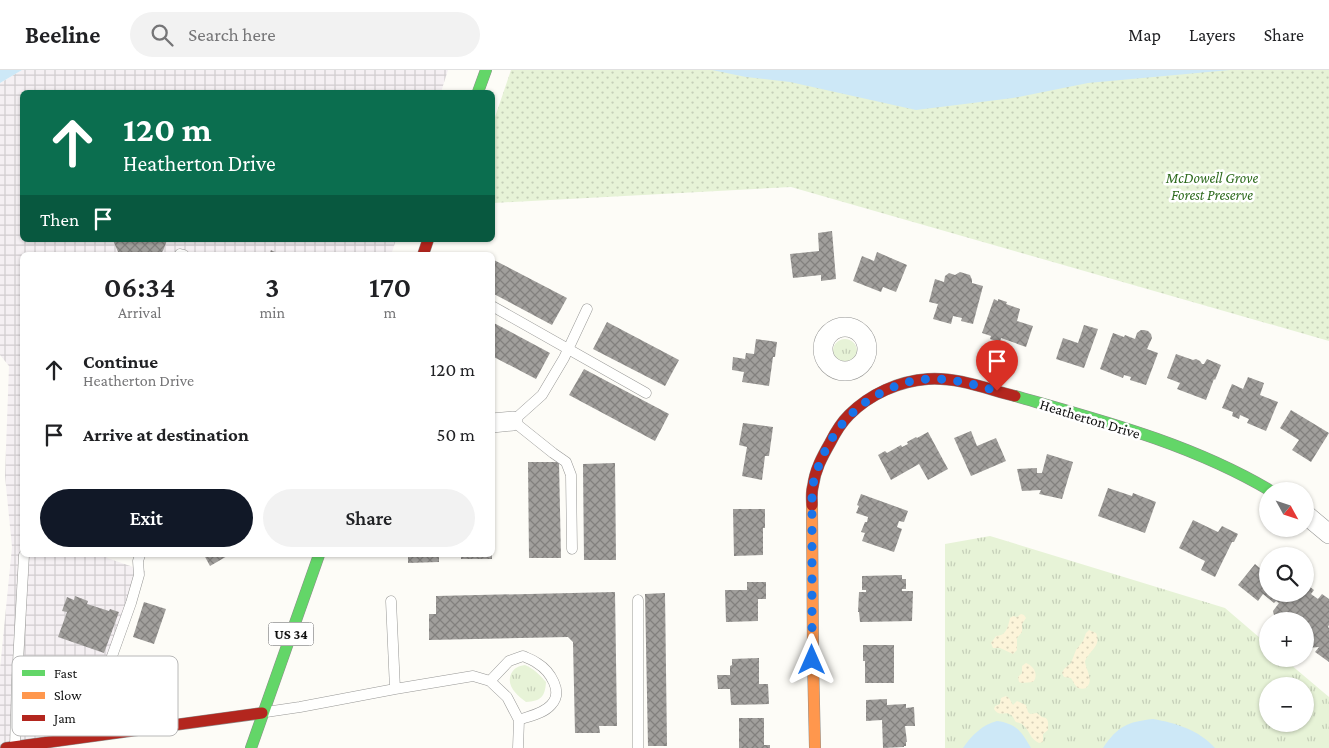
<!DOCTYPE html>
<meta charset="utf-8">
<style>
:root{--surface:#fff;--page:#f2f2f2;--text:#202124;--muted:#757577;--line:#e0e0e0;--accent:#111827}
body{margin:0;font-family:"Crimson Pro",serif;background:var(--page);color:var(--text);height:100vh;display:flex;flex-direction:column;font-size:19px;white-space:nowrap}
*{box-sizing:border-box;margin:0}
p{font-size:16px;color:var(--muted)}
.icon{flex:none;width:28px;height:28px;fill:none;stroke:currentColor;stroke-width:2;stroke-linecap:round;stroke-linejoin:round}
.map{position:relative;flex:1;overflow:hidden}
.details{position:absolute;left:20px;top:182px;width:475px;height:305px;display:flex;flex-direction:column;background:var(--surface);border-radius:8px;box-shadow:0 1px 4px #0004}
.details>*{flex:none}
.banner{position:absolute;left:20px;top:20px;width:475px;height:152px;border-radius:8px;box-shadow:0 1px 4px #0004;background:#0b6e4f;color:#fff;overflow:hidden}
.needle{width:32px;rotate:130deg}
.fabs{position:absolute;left:1259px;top:412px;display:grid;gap:10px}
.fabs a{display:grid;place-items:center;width:55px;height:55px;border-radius:50%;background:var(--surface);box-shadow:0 1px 4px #0004;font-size:25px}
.pin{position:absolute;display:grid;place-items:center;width:42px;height:42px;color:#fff;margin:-51px -21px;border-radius:50% 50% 50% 0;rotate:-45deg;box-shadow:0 0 5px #0007}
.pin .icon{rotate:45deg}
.me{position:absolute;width:55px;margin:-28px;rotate:0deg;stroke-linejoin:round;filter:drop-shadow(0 0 4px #0008)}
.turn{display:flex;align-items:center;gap:18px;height:105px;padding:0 20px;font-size:22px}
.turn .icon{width:65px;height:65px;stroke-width:2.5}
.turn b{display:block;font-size:35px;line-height:42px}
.then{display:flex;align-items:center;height:48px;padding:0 20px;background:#0003;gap:10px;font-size:19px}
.eta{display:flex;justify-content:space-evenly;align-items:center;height:85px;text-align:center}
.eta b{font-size:30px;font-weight:600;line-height:35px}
.primary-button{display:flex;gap:10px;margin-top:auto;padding:10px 20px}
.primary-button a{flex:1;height:58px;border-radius:30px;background:var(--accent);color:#fff;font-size:20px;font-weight:600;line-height:58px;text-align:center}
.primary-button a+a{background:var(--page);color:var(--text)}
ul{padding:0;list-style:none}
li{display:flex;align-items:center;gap:15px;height:65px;padding:0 20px}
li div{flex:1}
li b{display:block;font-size:19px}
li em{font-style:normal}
header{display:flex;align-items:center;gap:30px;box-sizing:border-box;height:70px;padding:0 25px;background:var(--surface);border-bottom:1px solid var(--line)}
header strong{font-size:24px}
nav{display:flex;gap:28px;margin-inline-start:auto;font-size:18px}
.search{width:350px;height:45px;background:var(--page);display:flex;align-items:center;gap:12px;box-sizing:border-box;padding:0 18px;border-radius:28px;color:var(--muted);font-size:19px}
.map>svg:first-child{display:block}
.industrial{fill:url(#industrial-grid)}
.grass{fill:url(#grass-tufts);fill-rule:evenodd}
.sand{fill:url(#sand-dots)}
.park{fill:url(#park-dots)}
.water{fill:#cde8f7}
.building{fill:url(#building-cross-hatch)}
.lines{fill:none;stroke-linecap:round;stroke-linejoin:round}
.lane-casing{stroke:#979795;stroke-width:11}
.street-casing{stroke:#979795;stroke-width:20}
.fast-casing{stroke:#8e8d8b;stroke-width:12}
.slow-casing{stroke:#8e8d8b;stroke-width:12}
.jam-casing{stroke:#8e8d8b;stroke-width:12}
.lane{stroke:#fffffe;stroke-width:10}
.street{stroke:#fffffe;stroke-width:19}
.fast{stroke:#63d668;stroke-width:11}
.slow{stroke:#ff974d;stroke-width:11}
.jam{stroke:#b3261e;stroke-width:11}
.route{stroke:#1a73e8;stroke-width:9;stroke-dasharray:0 16.2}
.labels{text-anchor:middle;stroke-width:5;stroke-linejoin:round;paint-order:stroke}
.shield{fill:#fff;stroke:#585858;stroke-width:1}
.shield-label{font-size:14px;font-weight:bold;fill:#111}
.park-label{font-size:15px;font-style:italic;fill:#2f6b1f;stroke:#fff}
.street-label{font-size:15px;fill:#111;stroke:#fff}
.key{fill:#fff;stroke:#b8b8b8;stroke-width:1}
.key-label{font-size:14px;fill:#111}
</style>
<header>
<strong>Beeline</strong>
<div class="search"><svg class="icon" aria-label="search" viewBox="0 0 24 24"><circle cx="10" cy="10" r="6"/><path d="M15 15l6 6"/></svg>Search here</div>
<nav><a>Map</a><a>Layers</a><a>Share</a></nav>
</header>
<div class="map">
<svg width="1329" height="678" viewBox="0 0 1329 678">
<defs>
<pattern id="industrial-grid" width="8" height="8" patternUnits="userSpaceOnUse" patternTransform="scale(1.25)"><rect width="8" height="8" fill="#f5f0f3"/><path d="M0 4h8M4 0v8" fill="none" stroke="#d1cdcf"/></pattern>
<pattern id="grass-tufts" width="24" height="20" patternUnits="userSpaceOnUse" patternTransform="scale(1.25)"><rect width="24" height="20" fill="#e7f3d7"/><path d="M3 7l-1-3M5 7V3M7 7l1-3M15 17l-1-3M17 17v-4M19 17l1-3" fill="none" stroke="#c5cfb8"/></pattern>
<pattern id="sand-dots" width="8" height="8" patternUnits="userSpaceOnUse" patternTransform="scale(1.25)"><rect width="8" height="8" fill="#fcf4d9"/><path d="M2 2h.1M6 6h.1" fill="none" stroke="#d7d0b9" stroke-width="1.8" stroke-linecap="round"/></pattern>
<pattern id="park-dots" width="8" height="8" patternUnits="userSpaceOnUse" patternTransform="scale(1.25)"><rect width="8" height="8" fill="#e7f3d7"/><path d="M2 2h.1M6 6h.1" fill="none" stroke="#c5cfb8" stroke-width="1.8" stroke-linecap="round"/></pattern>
<pattern id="building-cross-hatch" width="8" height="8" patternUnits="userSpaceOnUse" patternTransform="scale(1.25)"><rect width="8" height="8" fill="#a19f9c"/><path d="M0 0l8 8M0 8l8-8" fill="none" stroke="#82807e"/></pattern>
</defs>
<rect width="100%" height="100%" fill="#fdfcf7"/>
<path class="industrial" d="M 22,0 L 448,0 L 441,22 L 22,22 L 22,170 L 396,170 L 391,185 L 22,185 L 22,485 L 108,485 L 107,488 L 145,501 L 93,659 L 0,677 L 0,599 L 12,477 L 5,406 L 9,296 L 0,285 L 0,13 Z"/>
<path class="grass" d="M833 281a12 12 0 1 1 24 0a12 12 0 1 1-24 0Z
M 990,466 L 1225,538 L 1267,574 L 1268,589 L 1284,589 L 1329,627 L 1329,678 L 945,678 L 945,474 ZM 1268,616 L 1305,616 L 1305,654 L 1268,654 Z
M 525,595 C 534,599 539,604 546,612 C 545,627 541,631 526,632 C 517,625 506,616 511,604 C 514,598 518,596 525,595 Z"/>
<path class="sand" d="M 1021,544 L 1024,545 L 1026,548 L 1022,554 L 1022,562 L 1017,568 L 1017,580 L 1013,584 L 1000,578 L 993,578 L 991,573 L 996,566 C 1006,566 1008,557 1010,548 L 1013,546 L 1017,547 Z
M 1089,560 L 1096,563 C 1102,575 1090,580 1085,591 C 1085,599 1095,610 1086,618 C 1084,619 1081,619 1078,618 C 1075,616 1073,611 1071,608 L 1064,607 L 1062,603 L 1064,599 L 1071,593 L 1076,580 L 1083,571 L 1086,563 Z
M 1026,593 C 1034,596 1039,605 1033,612 L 1022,613 L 1019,612 L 1018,607 L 1022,603 L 1022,596 Z
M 1006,626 L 1009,628 L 1013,635 L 1017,631 L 1026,635 L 1028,642 L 1030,644 L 1037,643 L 1042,647 L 1046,648 C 1049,651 1048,655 1048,660 L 1043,664 L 1043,672 L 1039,673 C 1030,669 1030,661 1023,655 C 1022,653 1018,653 1016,652 C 1014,650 1014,647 1011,645 C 1004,640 1000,648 994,639 L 995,636 L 1000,634 L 1001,628 Z"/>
<path class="park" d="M 511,0 L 1329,0 L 1329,271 L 791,117 L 493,133 L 493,53 Z"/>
<path class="water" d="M 0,0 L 22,0 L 0,13 Z
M 712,0 L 1230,0 L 1088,13 L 1013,28 L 916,40 L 790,12 L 746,7 Z
M 1153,649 C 1176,653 1199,660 1215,678 L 1103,678 C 1118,656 1127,652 1153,649 Z
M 997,651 C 1017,654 1021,661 1031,678 L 963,678 C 972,665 982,655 997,651 Z"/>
<path class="building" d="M 832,161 L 836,209 L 821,211 L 821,205 L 793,208 L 790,184 L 819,181 L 818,163 Z
M 113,170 L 167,170 L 163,181 L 159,185 L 121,185 L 118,182 Z
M 271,180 L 281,185 L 269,185 Z
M 877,182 L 907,195 L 896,222 L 883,217 L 881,222 L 853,211 L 862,186 L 874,191 Z
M 492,189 L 567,228 L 552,255 L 492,223 Z
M 960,202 L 970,205 L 972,210 L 972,213 L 983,216 L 973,254 L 961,251 L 962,248 L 953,246 L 951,254 L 933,249 L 938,234 L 929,232 L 935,209 L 944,212 L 945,206 L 949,203 L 955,205 Z
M 994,229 L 998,231 L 998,229 L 1007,232 L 1006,234 L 1020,239 L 1017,251 L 1033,256 L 1026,277 L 1001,268 L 1000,272 L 990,269 L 991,266 L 982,263 Z
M 492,252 L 550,283 L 536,309 L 492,286 Z
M 607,252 L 679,290 L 665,316 L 593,279 Z
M 1084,255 L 1098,259 L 1084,298 L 1056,289 L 1063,268 L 1078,273 Z
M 1141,260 L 1144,260 L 1148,261 L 1151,264 L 1152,268 L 1147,279 L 1158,283 L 1146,315 L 1130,310 L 1131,307 L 1124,305 L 1123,308 L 1100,299 L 1113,263 L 1124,267 L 1125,265 L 1135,269 L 1137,263 Z
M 756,269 L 777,272 L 775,287 L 773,287 L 769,316 L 742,312 L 744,302 L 732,300 L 733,287 L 745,289 L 746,283 L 754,284 Z
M 1176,284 L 1193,290 L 1196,289 L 1200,291 L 1202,294 L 1204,294 L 1207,289 L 1221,295 L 1215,310 L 1214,309 L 1206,330 L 1177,319 L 1180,313 L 1167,308 Z
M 584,299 L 669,344 L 655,371 L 569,325 Z
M 1248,307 L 1264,313 L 1260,325 L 1278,332 L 1266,361 L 1247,353 L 1249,349 L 1240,345 L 1239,349 L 1232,346 L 1233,342 L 1222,338 L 1232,314 L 1243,319 Z
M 1291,340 L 1329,363 L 1311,392 L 1292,380 L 1299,370 L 1280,358 Z
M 743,353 L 773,357 L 769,386 L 765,386 L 762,410 L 742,406 L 747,377 L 739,375 Z
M 971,361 L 977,376 L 996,368 L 1006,391 L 971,406 L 954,368 Z
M 928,362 L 948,399 L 928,410 L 919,394 L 891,410 L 878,385 L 885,381 L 887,383 L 901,375 L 902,377 L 908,374 L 907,372 L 916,367 L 917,368 Z
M 1047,384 L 1073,392 L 1062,429 L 1039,424 L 1041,420 L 1022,421 L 1017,399 L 1037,398 L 1037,403 L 1042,403 Z
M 528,392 L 559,392 L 561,488 L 529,488 Z
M 615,393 L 616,490 L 584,490 L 583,394 Z
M 1108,418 L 1132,426 L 1133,423 L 1156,432 L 1145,463 L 1098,446 Z
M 861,424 L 908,441 L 904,452 L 899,451 L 897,457 L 902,459 L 894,482 L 862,471 L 865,463 L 861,462 L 865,452 L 867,452 L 868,447 L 856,443 L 859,436 L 857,435 Z
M 733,439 L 765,439 L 765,458 L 763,458 L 763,485 L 734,486 Z
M 1193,450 L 1218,462 L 1222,456 L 1238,464 L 1234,472 L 1232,472 L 1215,507 L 1201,500 L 1205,491 L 1179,478 Z
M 204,485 L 229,485 L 210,496 Z
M 408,485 L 439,485 L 439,492 L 408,493 Z
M 461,485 L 492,485 L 492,489 L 461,489 Z
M 1266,492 L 1268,494 L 1268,524 L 1305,524 L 1305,513 L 1314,520 L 1311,524 L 1318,529 L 1322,524 L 1329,529 L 1329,555 L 1328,557 L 1329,558 L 1329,592 L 1315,582 L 1319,577 L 1309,578 L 1305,574 L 1305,551 L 1300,550 L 1302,548 L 1296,546 L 1292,551 L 1279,551 L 1275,549 L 1273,541 L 1279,533 L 1276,531 L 1274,533 L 1263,524 L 1258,531 L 1238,515 L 1255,494 L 1261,499 Z
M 902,505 L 902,509 L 906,509 L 906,519 L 902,519 L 902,521 L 913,521 L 912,551 L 860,552 L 859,542 L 858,542 L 859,522 L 866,522 L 866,520 L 862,520 L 862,506 Z
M 747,512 L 766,512 L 766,529 L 758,529 L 758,551 L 726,552 L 725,520 L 747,520 Z
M 615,522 L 617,656 L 599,656 L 600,663 L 575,663 L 573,572 L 568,567 L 429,570 L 429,544 L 436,544 L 436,526 Z
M 665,523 L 667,676 L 648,676 L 645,524 Z
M 75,526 L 88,531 L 87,534 L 109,541 L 110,539 L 119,542 L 104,583 L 58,567 L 67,542 L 62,541 L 67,527 L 74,530 Z
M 144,532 L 166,539 L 154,574 L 133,567 Z
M 863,575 L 894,575 L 894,613 L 865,613 L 865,591 L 863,591 Z
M 759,588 L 759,614 L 768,614 L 769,634 L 731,635 L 730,619 L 718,619 L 717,605 L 730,605 L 730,596 L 732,595 L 732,589 Z
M 887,629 L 887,635 L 906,634 L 906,638 L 914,637 L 915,656 L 905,656 L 907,672 L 906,672 L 906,676 L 904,676 L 904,677 L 883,678 L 882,650 L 866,651 L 866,630 Z
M 739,648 L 764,648 L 764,675 L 770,675 L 770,678 L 739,678 Z"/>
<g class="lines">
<defs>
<path id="lane" d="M 180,185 L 180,184 L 184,185
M 492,236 L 646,323
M 572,479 L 571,405 L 566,392 L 553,383 L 513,351 L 542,325 L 564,288 L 587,239
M 638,530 L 638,678
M 391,531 L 395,619
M 490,611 L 509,591 L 523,586 C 527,588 533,590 537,593 C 550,601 564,622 551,635 C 543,644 529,646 519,650
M 266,642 L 300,637 L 395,619 L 473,606 L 490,611 L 507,627 L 519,650 L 518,678
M 80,665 L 90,636 L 106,603 L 131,533 L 139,505 L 138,491 L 140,485
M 15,676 L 17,610 L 24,485"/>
<path id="street" d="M823 279a22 22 0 1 1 44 0a22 22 0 1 1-44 0Z
M 492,353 L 513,351
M 1305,444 L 1329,464"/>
<path id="fast" d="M 478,22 L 486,0
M 1015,326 C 1103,351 1192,374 1271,421
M 251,678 L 319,485"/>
<path id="slow" d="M 812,435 L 813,590 L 815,678"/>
<path id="jam" d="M 423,185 L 428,170
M 812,435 C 812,429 811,422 813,416 C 815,400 822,387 830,373 C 835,363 841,353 849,345 C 870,324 899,311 928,309 C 958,307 987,319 1015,326
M 6,678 L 262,643"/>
</defs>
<use href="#lane" class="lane-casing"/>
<use href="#street" class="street-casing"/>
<use href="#fast" class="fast-casing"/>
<use href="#slow" class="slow-casing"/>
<use href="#jam" class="jam-casing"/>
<use href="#lane" class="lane"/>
<use href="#street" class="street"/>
<use href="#fast" class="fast"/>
<use href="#slow" class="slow"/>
<use href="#jam" class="jam"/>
</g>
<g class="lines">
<path class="route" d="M 812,590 L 812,418 C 822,376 845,339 885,321 C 899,314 914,309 930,309 C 953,308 975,315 997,321"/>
</g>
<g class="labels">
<rect class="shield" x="268.5" y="552.5" width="45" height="23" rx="4"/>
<g class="shield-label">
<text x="291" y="569">US 34</text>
</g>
<g class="park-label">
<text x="1212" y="113">McDowell Grove<tspan x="1212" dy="17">Forest Preserve</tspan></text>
</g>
<g class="street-label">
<text transform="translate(1090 349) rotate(17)" y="5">Heatherton Drive</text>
</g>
</g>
<rect x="12" y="586" width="166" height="80" rx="8" class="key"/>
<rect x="22" y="600" width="23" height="6" fill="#63d668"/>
<rect x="22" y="622" width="23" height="7" fill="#ff974d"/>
<rect x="22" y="645" width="23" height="6" fill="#b3261e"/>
<g class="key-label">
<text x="54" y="608">Fast</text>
<text x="54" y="630">Slow</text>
<text x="54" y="653">Jam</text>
</g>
</svg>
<div class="fabs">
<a><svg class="needle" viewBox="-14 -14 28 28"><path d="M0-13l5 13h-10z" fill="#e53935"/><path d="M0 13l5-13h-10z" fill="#757577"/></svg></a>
<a><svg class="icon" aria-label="search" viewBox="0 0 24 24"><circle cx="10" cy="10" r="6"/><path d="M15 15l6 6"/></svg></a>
<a>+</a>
<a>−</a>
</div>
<div class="pin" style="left:997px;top:321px;background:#d93025"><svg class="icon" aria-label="arrive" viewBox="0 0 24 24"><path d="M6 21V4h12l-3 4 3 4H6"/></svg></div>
<svg class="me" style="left:812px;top:590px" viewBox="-20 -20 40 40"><path d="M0-17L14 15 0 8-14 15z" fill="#1a73e8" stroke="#fff" stroke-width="4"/></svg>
<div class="banner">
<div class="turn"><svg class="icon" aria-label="ahead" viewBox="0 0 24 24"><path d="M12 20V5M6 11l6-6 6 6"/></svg><div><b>120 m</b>Heatherton Drive</div></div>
<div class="then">Then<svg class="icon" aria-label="arrive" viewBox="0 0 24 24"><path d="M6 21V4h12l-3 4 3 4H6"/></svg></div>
</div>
<section class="details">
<div class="eta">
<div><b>06:34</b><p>Arrival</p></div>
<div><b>3</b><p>min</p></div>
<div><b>170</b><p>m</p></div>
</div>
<ul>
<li><svg class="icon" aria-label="ahead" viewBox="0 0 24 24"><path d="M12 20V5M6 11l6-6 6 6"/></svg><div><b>Continue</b><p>Heatherton Drive</p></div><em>120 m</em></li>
<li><svg class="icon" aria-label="arrive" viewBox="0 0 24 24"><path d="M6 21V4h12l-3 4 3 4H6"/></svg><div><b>Arrive at destination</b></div><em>50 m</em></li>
</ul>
<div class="primary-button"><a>Exit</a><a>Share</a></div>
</section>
</div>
